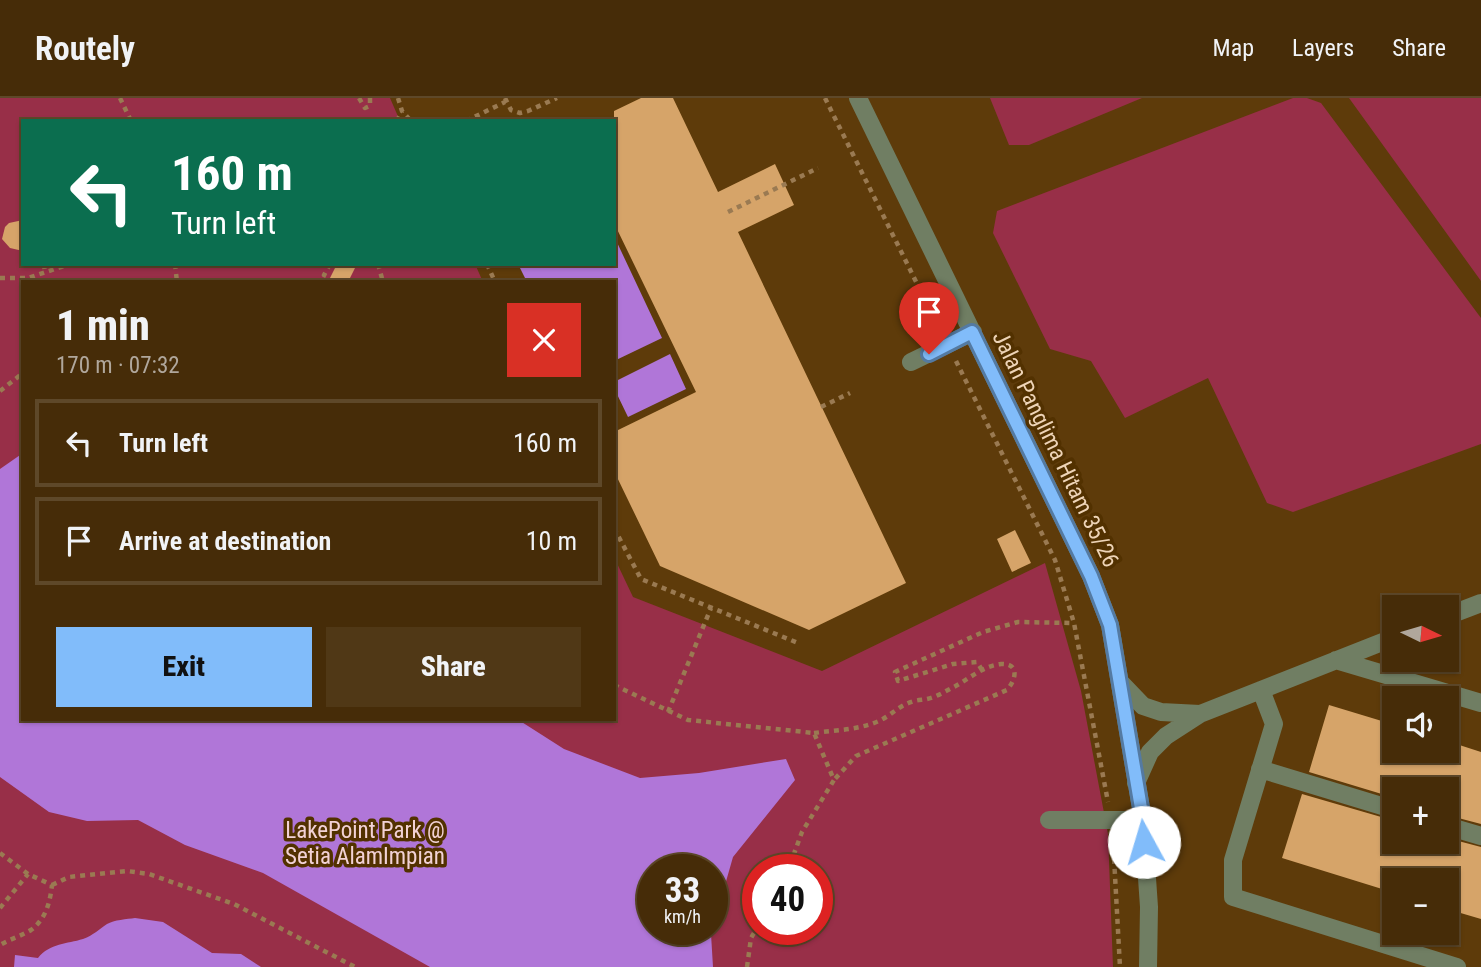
<!DOCTYPE html>
<meta charset="utf-8">
<style>
:root{--surface:#462c08;--page:#503816;--text:#f1f3f6;--muted:#b0a79c;--line:#5e4829;--accent:#81bcfa}
body{margin:0;font-family:"Roboto Condensed",sans-serif;background:var(--page);color:var(--text);height:100vh;display:flex;flex-direction:column;font-size:26px;white-space:nowrap}
*{box-sizing:border-box;margin:0}
p{font-size:23px;color:var(--muted)}
.icon{flex:none;width:38px;height:38px;fill:none;stroke:currentColor;stroke-width:2;stroke-linecap:round;stroke-linejoin:round}
.map{position:relative;flex:1;overflow:hidden}
.side{position:absolute;left:21px;top:182px;width:595px;height:441px;display:flex;flex-direction:column;background:var(--surface);border-radius:0px;box-shadow:0 2px 5px #0004,0 0 0 2px var(--line)}
.side>*{flex:none}
.top-card{position:absolute;left:21px;top:21px;width:595px;height:147px;border-radius:0px;box-shadow:0 2px 5px #0004,0 0 0 2px var(--line);background:#0b6e4f;color:#fff;overflow:hidden}
.needle{width:46px;rotate:95deg}
.fabs{position:absolute;left:1382px;top:497px;display:grid;gap:14px}
.fabs a{display:grid;place-items:center;width:77px;height:77px;border-radius:0px;background:var(--surface);box-shadow:0 2px 5px #0004,0 0 0 2px var(--line);font-size:35px}
.speed{position:absolute;left:637px;top:756px;display:flex;gap:14px;font-size:35px;font-weight:700;text-align:center}
.speed>*{display:grid;place-content:center;width:91px;height:91px;border-radius:50%;background:var(--surface);box-shadow:0 2px 5px #0004,0 0 0 2px var(--line);line-height:1}
.speed small{font-size:18px;font-weight:400}
.speed .limit{border:10px solid #d22;background:#fff;color:#111}
.pin{position:absolute;display:grid;place-items:center;width:60px;height:60px;color:#fff;margin:-72px -30px;border-radius:50% 50% 50% 0;rotate:-45deg;box-shadow:0 0 7px #0007}
.pin .icon{rotate:45deg}
.me{position:absolute;width:77px;margin:-38px;rotate:354deg;stroke-linejoin:round;filter:drop-shadow(0 0 5px #0008)}
.turn{display:flex;align-items:center;gap:24px;height:147px;padding:0 35px;font-size:32px}
.turn .icon{width:91px;height:91px;stroke-width:2.5}
.turn b{display:block;font-size:49px;line-height:60px}
.round{display:grid;place-items:center;flex:none;width:74px;height:74px;border-radius:0px;background:var(--page)}
.headline{display:flex;align-items:center;justify-content:space-between;height:119px;padding:0 35px}
h1{font-size:42px;font-weight:800;line-height:52px}
.button{display:flex;gap:14px;margin-top:auto;padding:14px 35px}
.button a{flex:1;height:80px;border-radius:0px;background:var(--accent);color:#111;font-size:28px;font-weight:800;line-height:80px;text-align:center}
.button a+a{background:var(--page);color:var(--text)}
ul{padding:0;list-style:none}
li{display:flex;align-items:center;gap:21px;height:88px;margin:0 14px 10px;padding:0 21px;border:4px solid var(--line);border-radius:0px}
li div{flex:1}
li b{display:block;font-size:26px}
li em{font-style:normal}
header{display:flex;align-items:center;gap:42px;box-sizing:border-box;height:98px;padding:0 35px;background:var(--surface);border-bottom:2px solid var(--line)}
header strong{font-size:33px}
nav{display:flex;gap:38px;margin-inline-start:auto;font-size:24px}
.map>svg:first-child{display:block}
.green{fill:#982f48;fill-rule:evenodd}
.water{fill:#b076d8;fill-rule:evenodd}
.building{fill:#d6a469}
.lines{fill:none;stroke-linecap:round;stroke-linejoin:round}
.path{stroke:#9a7a52;stroke-width:4.5;stroke-dasharray:5 5;stroke-linecap:butt}
.minor{stroke:#707e63;stroke-width:18}
.route-casing{stroke:#547aa2;stroke-width:18}
.route{stroke:#81bcfa;stroke-width:12}
.labels{text-anchor:middle;stroke-width:7;stroke-linejoin:round;paint-order:stroke}
.street-label{font-size:23px;fill:#eed4b7;stroke:#523100}
.park-label{font-size:23px;fill:#f2d2d5;stroke:#523100}
</style>
<header>
<strong>Routely</strong>
<nav><a>Map</a><a>Layers</a><a>Share</a></nav>
</header>
<div class="map">
<svg width="1481" height="869" viewBox="0 0 1481 869">
<rect width="100%" height="100%" fill="#5e3b0a"/>
<path class="green" d="M 0,0 L 390,0 L 400,23 L 23,23 L 23,166 L 475,166 L 483,184 L 23,184 L 23,621 L 614,621 L 614,459 L 633,499 L 822,573 L 1045,465 L 1081,593 L 1108,736 L 1113,869 L 0,869 ZM 653,772 L 712,772 L 712,831 L 653,831 ZM 758,772 L 817,772 L 817,831 L 758,831 Z
M 990,0 L 1142,0 L 1029,47 L 1009,47 Z
M 1293,0 L 1307,0 L 1321,5 L 1481,220 L 1481,346 L 1293,414 L 1267,405 L 1208,280 L 1125,320 L 1091,263 L 1050,251 L 993,135 L 997,113 Z
M 1349,0 L 1481,0 L 1481,183 Z"/>
<path class="water" d="M 614,138 L 662,240 L 614,263 L 614,184 L 527,184 L 518,166 L 614,166 Z
M 670,256 L 686,291 L 628,319 L 614,290 L 614,284 Z
M 23,355 L 23,621 L 517,621 L 564,651 L 640,680 L 699,675 L 786,661 L 795,682 L 733,759 L 711,836 L 713,869 L 430,869 L 263,775 L 185,747 L 138,722 L 87,723 L 49,714 L 0,679 L 0,371 ZM 653,772 L 712,772 L 712,831 L 653,831 Z
M 135,820 L 163,824 L 212,855 L 241,856 L 261,869 L 14,869 L 15,857 L 38,860 C 50,845 67,846 83,841 C 94,837 99,831 107,826 C 114,822 127,821 135,820 Z"/>
<path class="building" d="M 641,0 L 673,0 L 718,94 L 775,66 L 794,107 L 738,134 L 906,485 L 809,532 L 660,468 L 614,373 L 614,334 L 696,294 L 614,125 L 614,13 Z
M 23,122 L 23,153 L 10,150 L 2,141 L 5,129 L 9,125 Z
M 337,166 L 357,166 L 348,184 L 328,184 Z
M 1015,432 L 1031,465 L 1012,474 L 997,441 Z
M 1329,607 L 1395,627 L 1395,653 L 1447,653 L 1447,643 L 1481,654 L 1481,726 L 1447,717 L 1447,691 L 1395,691 L 1395,700 L 1309,674 Z
M 1302,696 L 1395,723 L 1395,744 L 1447,744 L 1447,740 L 1481,749 L 1481,821 L 1447,811 L 1447,782 L 1395,782 L 1395,795 L 1282,760 Z"/>
<g class="lines">
<path class="path" d="M 120,0 L 131,23
M 359,0 L 365,10 L 370,8 L 370,0
M 398,0 L 402,13 L 411,23
M 505,0 L 511,12 L 520,15 L 528,13 L 557,0
M 825,0 L 939,230
M 397,23 L 402,13
M 466,23 L 505,4
M 728,114 L 818,70
M 44,166 L 45,176
M 175,166 L 177,184
M 330,166 L 324,177 L 330,180
M 378,166 L 383,184
M 487,166 L 495,184
M 0,180 L 28,180 L 70,166
M 956,263 L 1055,462 L 1074,525 L 1108,704
M 0,293 L 23,275
M 821,309 L 850,295
M 614,430 L 641,481 L 798,545
M 982,572 L 977,564 L 953,566 L 898,583 L 895,574 L 983,534 L 1018,524 L 1074,525
M 614,587 L 688,622 L 814,635 L 834,682 L 802,734 L 788,772
M 668,614 L 711,510
M 814,635 C 836,632 858,632 879,623 C 890,618 899,608 911,604 C 916,602 922,602 927,601 C 936,599 944,594 952,590 C 968,582 982,568 1001,566 C 1020,565 1016,582 1007,592 L 856,658 L 834,682
M 1113,741 L 1120,869
M 0,755 L 28,776 L 52,787 C 50,804 46,821 31,832 C 21,838 10,841 0,847
M 52,787 L 69,779 L 127,773 L 149,776 L 234,806 L 355,869
M 0,810 L 28,776
M 747,869 L 751,840 L 758,828"/>
<path class="minor" d="M 858,0 L 1091,478 L 1110,527 L 1143,722 L 1149,809 L 1148,869
M 911,264 L 973,234
M 1447,518 L 1481,505
M 1336,562 L 1481,605
M 1120,584 L 1143,608 L 1161,614 L 1200,616
M 1261,592 L 1274,626 L 1233,762 L 1233,799 L 1457,869
M 1260,671 L 1395,712
M 1136,685 L 1150,654 L 1166,638 L 1200,616 L 1395,539
M 1049,722 L 1143,722
M 1447,728 L 1481,738"/>
</g>
<g class="lines">
<defs>
<path id="route" d="M 929,256 L 972,234 L 1091,478 L 1110,527 L 1143,722 L 1144,744"/>
</defs>
<use href="#route" class="route-casing"/>
<use href="#route" class="route"/>
</g>
<g class="labels">
<g class="street-label">
<text transform="translate(1056 351) rotate(64)" y="8">Jalan Panglima Hitam 35/26</text>
</g>
<g class="park-label">
<text x="365" y="740">LakePoint Park @<tspan x="365" dy="26">Setia AlamImpian</tspan></text>
</g>
</g>
</svg>
<div class="fabs">
<a><svg class="needle" viewBox="-14 -14 28 28"><path d="M0-13l5 13h-10z" fill="#e53935"/><path d="M0 13l5-13h-10z" fill="#b0a79c"/></svg></a>
<a><svg class="icon" aria-label="sound" viewBox="0 0 24 24"><path d="M4 9h4l5-4v14l-5-4H4zM17 9q2 3 0 6"/></svg></a>
<a>+</a>
<a>−</a>
</div>
<div class="speed"><div>33<small>km/h</small></div><div class="limit">40</div></div>
<div class="pin" style="left:929px;top:256px;background:#d93025"><svg class="icon" aria-label="arrive" viewBox="0 0 24 24"><path d="M6 21V4h12l-3 4 3 4H6"/></svg></div>
<svg class="me" style="left:1144px;top:744px" viewBox="-20 -20 40 40"><circle r="19" fill="#fff"/><path d="M0-13L10 11 0 6-10 11z" fill="#81bcfa"/></svg>
<div class="top-card">
<div class="turn"><svg class="icon" aria-label="left" viewBox="0 0 24 24"><path d="M17 20v-9H6M10 6l-5 5 5 5"/></svg><div><b>160 m</b>Turn left</div></div>
</div>
<section class="side">
<div class="headline"><div><h1>1 min</h1><p>170 m · 07:32</p></div><a class="round" style="background:#d93025;color:#fff"><svg class="icon" aria-label="close" viewBox="0 0 24 24"><path d="M6 6l12 12M18 6L6 18"/></svg></a></div>
<ul>
<li><svg class="icon" aria-label="left" viewBox="0 0 24 24"><path d="M17 20v-9H6M10 6l-5 5 5 5"/></svg><div><b>Turn left</b></div><em>160 m</em></li>
<li><svg class="icon" aria-label="arrive" viewBox="0 0 24 24"><path d="M6 21V4h12l-3 4 3 4H6"/></svg><div><b>Arrive at destination</b></div><em>10 m</em></li>
</ul>
<div class="button"><a>Exit</a><a>Share</a></div>
</section>
</div>
